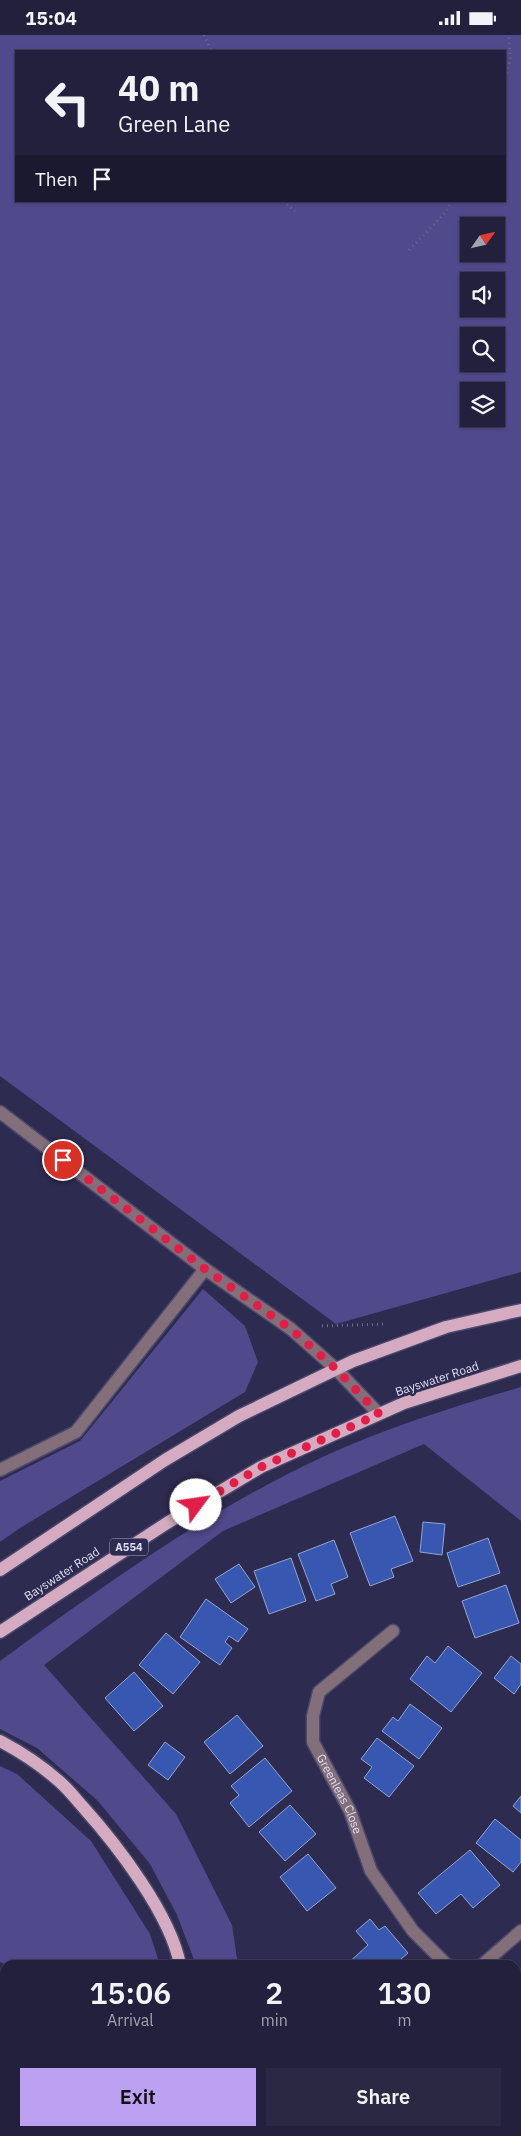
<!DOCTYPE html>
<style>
:root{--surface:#22203c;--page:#2a2843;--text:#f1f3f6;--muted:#a2a3af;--line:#3f3e56;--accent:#bca0f2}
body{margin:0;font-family:"IBM Plex Sans",sans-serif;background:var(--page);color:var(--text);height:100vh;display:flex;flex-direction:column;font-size:19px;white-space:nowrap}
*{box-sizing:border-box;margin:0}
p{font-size:16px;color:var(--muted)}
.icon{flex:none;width:28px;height:28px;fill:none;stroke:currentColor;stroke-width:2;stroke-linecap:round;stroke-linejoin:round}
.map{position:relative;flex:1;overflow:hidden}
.details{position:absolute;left:0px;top:1925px;width:521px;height:176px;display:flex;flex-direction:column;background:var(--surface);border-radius:15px 15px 0 0;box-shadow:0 1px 4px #0004,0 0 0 1px var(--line)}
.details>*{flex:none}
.top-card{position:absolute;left:15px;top:15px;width:491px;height:152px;border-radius:0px;box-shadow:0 1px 4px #0004,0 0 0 1px var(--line);background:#22203c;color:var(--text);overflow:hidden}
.needle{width:32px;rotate:56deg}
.controls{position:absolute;left:460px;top:182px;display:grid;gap:10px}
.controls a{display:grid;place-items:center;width:45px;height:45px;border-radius:0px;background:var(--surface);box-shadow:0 1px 4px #0004,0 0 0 1px var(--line);font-size:25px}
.pin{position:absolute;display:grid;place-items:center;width:42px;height:42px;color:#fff;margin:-21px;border:2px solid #fff;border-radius:50%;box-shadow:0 1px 5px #0007}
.me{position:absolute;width:55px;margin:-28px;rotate:59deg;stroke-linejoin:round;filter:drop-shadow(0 0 4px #0008)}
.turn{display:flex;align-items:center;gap:18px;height:105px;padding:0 20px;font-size:22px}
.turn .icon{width:65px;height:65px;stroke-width:2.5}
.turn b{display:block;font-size:35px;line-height:42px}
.then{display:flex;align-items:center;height:48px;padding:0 20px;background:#0003;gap:10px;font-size:19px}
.eta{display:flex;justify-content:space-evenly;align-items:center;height:85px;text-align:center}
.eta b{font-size:30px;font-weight:600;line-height:35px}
.button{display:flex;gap:10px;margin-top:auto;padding:10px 20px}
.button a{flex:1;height:58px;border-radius:0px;background:var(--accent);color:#111;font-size:20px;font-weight:600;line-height:58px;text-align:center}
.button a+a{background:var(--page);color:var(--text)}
.status{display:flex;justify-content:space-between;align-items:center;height:35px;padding:0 25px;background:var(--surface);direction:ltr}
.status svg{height:14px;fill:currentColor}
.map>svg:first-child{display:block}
.green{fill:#50498c;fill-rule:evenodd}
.building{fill:#3757b1;stroke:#93a5cf}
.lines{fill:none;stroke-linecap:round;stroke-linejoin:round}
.minor-casing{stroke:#4a486b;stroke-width:15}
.major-casing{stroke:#4a486b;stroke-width:15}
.path{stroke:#6c6a8a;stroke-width:3;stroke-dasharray:1 4;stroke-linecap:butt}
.minor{stroke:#826f79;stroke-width:12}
.major{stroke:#d4abc0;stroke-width:12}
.route{stroke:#e11d48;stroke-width:9;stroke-dasharray:0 16.2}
.labels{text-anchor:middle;stroke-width:5;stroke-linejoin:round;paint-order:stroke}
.shield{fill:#2e2b50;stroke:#aaa9c4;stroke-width:1}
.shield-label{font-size:11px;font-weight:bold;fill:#dfdff6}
.street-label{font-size:12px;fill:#dfdff6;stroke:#2e2b50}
</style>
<div class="status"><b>15:04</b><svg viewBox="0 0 49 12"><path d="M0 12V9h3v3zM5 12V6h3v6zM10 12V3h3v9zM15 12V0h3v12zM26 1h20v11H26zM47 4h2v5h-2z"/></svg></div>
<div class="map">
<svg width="521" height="2101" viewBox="0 0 521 2101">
<rect width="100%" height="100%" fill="#2e2b50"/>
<path class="green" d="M 0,0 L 521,0 L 521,1237 L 336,1289 L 0,1041 ZM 16,16 L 505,16 L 505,166 L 16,166 ZM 469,191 L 496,191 L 496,219 L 469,219 ZM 469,246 L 496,246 L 496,274 L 469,274 ZM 469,301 L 496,301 L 496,329 L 469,329 ZM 469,356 L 496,356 L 496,384 L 469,384 Z
M 203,1254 L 245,1291 L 258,1327 L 245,1357 L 20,1493 L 0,1507 L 0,1446 L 80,1406 Z
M 521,1352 L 521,1486 L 424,1409 L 223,1496 L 44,1630 L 176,1779 L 232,1890 L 238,1930 L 196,1930 L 177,1880 L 150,1829 L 97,1765 L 37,1713 L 0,1694 L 0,1626 C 104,1550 211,1473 329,1419 C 391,1391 456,1371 521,1352 Z
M 0,1731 L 17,1739 L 91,1806 L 150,1899 L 160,1930 L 6,1930 L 0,1927 Z
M 0,1968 L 5,1973 L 5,2096 L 66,2096 L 67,2101 L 0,2101 Z
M 104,2096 L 177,2096 L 177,2101 L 106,2101 Z
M 217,2096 L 246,2096 L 245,2101 L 216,2101 Z"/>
<path class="building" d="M 395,1481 L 413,1526 L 391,1534 L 394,1542 L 370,1551 L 350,1498 Z
M 423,1487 L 445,1489 L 442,1520 L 420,1517 Z
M 488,1503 L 500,1538 L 458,1552 L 447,1518 Z
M 334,1505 L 348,1542 L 331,1549 L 335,1559 L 316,1566 L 298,1519 Z
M 291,1523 L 306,1566 L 269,1579 L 254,1536 Z
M 239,1529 L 255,1552 L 231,1568 L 215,1544 Z
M 506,1550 L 519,1588 L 475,1603 L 462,1566 Z
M 206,1564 L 248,1594 L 238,1607 L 229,1601 L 225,1607 L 232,1613 L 220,1630 L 180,1602 Z
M 166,1598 L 200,1627 L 173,1659 L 139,1630 Z
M 448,1611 L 482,1638 L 451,1677 L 410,1644 L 427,1621 L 435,1628 Z
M 511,1621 L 521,1629 L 521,1649 L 514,1659 L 494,1643 Z
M 134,1637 L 163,1671 L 134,1696 L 105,1663 Z
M 410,1669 L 442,1693 L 419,1724 L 382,1696 L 393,1682 L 398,1686 Z
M 237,1680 L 263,1711 L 230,1739 L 204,1707 Z
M 377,1703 L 414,1731 L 389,1762 L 364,1743 L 372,1732 L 361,1724 Z
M 165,1707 L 185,1722 L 168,1745 L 148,1730 Z
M 265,1723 L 292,1756 L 249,1792 L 230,1768 L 239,1760 L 231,1751 Z
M 521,1761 L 521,1778 L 513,1771 Z
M 290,1770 L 316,1799 L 285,1826 L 259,1797 Z
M 495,1784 L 521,1805 L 521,1827 L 513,1837 L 476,1808 Z
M 470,1815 L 500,1850 L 473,1873 L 461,1859 L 436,1879 L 418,1858 Z
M 308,1819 L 336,1853 L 307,1876 L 280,1842 Z
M 370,1884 L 379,1895 L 385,1891 L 408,1918 L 394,1930 L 346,1930 L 368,1910 L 356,1896 Z
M 521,1968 L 521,2017 L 516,2011 L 516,1972 Z
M 305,2096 L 351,2096 L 353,2101 L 307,2101 Z
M 418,2096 L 463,2096 L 462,2101 L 416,2101 Z"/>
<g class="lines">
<defs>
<g id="minor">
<path d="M 0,1077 L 205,1234 L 291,1294 L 336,1334 L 379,1379"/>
<path d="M 0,1435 L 76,1397 L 205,1234"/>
<path id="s1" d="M 393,1596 L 319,1657 L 313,1681 L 313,1707 L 350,1776 L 371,1836 L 413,1896 L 447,1930"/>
<path d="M 482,1930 L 521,1896"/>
<path d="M 389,2101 L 390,2096"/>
</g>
<path id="major" d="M 0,1535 L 165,1425 L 239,1381 L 353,1326 L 446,1292 L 521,1275
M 0,1597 L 167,1488 L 261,1432 L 404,1368 L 521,1331
M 0,1706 C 21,1717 42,1731 60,1747 C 68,1754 76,1764 83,1772 C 117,1810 171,1880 180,1930
M 0,1948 L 5,1953
M 85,2096 L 86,2101
M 192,2101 L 193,2096"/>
</defs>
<use href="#minor" class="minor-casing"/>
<use href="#major" class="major-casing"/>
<path class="path" d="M 204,0 L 211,16
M 505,43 L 510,25 L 509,0
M 283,166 L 295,176
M 409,215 L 445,178 L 452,166
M 322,1291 L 385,1289"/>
<use href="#minor" class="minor"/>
<use href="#major" class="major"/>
</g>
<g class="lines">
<path class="route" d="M 63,1125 L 205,1234 L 291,1294 L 336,1334 L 379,1379 L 261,1432 L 196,1470"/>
</g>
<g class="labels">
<rect class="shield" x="110" y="1503.5" width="38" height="17" rx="4"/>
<g class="shield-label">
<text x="129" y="1516">A554</text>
</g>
<g class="street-label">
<text transform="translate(437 1344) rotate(-18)" y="4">Bayswater Road</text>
<text transform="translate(62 1539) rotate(-33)" y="4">Bayswater Road</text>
<text dy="4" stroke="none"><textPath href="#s1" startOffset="205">Greenleas Close</textPath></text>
</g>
</g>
</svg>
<div class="controls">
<a><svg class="needle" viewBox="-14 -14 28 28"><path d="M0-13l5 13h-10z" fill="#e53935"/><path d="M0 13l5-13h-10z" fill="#a2a3af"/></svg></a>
<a><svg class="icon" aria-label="sound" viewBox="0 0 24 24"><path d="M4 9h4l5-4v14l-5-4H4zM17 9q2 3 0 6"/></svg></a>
<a><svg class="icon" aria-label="search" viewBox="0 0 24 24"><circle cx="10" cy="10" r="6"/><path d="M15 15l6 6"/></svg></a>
<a><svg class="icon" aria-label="layers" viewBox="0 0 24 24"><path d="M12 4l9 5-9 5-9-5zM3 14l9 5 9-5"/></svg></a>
</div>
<div class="pin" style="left:63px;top:1125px;background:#d93025"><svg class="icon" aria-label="arrive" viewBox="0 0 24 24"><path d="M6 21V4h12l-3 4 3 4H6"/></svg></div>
<svg class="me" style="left:196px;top:1470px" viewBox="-20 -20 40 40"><circle r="19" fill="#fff"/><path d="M0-13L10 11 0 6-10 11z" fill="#e11d48"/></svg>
<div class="top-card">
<div class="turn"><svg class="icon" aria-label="left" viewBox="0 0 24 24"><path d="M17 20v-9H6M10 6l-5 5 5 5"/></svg><div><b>40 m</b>Green Lane</div></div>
<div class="then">Then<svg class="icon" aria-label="arrive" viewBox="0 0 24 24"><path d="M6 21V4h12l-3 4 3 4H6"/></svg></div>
</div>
<section class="details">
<div class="eta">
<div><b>15:06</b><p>Arrival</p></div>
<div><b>2</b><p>min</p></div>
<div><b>130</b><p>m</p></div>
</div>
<div class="button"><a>Exit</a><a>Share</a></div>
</section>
</div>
